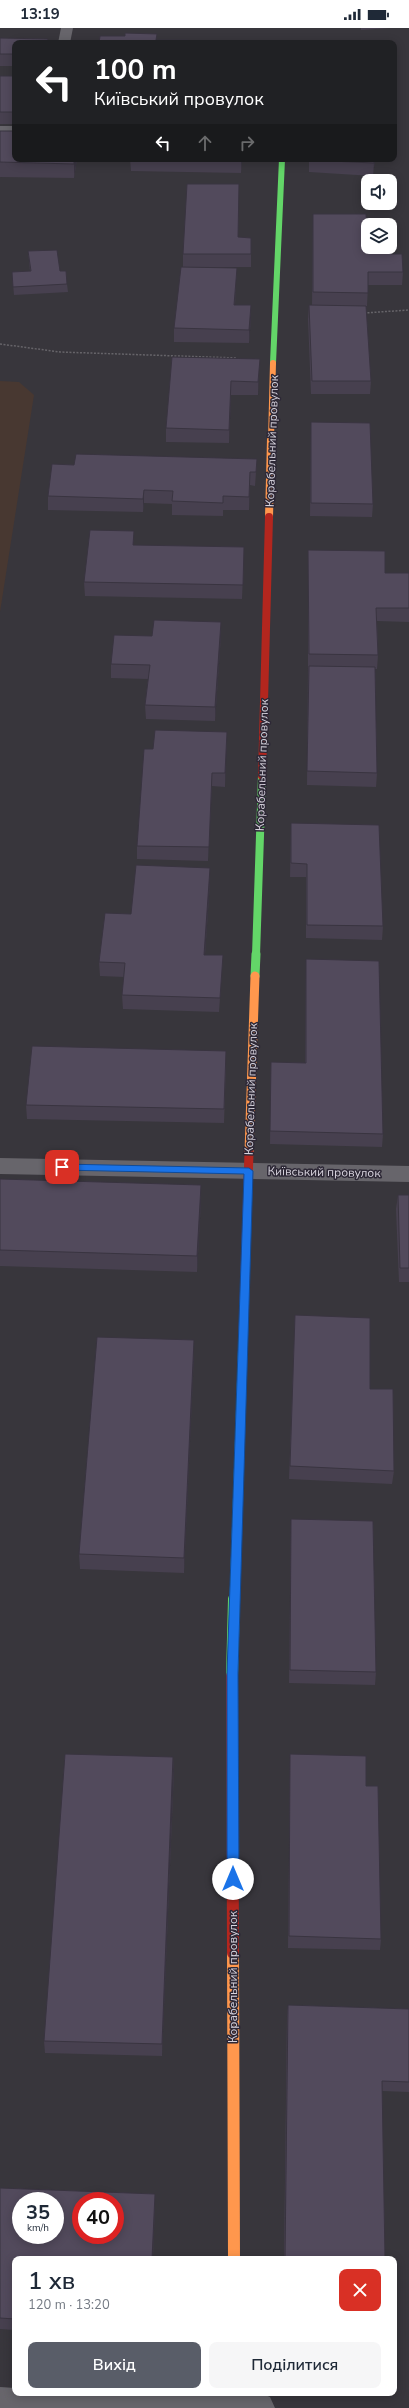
<!DOCTYPE html>
<html lang="uk">
<meta charset="utf-8">
<style>
:root{--surface:#fff;--page:#f6f6f7;--text:#1f2937;--muted:#747a83;--accent:#595d68}
body{margin:0;font-family:"Nunito Sans",sans-serif;background:var(--page);color:var(--text);height:100vh;display:flex;flex-direction:column;font-size:15px;white-space:nowrap}
*{box-sizing:border-box;margin:0}
p{font-size:13px;color:var(--muted)}
.icon{flex:none;width:22px;height:22px;fill:none;stroke:currentColor;stroke-width:2;stroke-linecap:round;stroke-linejoin:round}
.map{position:relative;flex:1;overflow:hidden}
.details{position:absolute;left:12px;top:2228px;width:385px;height:140px;display:flex;flex-direction:column;background:var(--surface);border-radius:8px;box-shadow:0 2px 10px #0003}
.details>*{flex:none}
.top-card{position:absolute;left:12px;top:12px;width:385px;height:122px;border-radius:8px;box-shadow:0 2px 10px #0003;background:#202124;color:#fff;overflow:hidden}
.buttons{position:absolute;left:361px;top:146px;display:grid;gap:8px}
.buttons a{display:grid;place-items:center;width:36px;height:36px;border-radius:8px;background:var(--surface);box-shadow:0 2px 10px #0003;font-size:20px}
.speed{position:absolute;left:12px;top:2164px;display:flex;gap:8px;font-size:20px;font-weight:700;text-align:center}
.speed>*{display:grid;place-content:center;width:52px;height:52px;border-radius:50%;background:var(--surface);box-shadow:0 2px 10px #0003;line-height:1}
.speed small{font-size:10px;font-weight:400}
.speed .limit{border:6px solid #d22;background:#fff;color:#111}
.pin{position:absolute;display:grid;place-items:center;width:34px;height:34px;color:#fff;margin:-17px;border-radius:8px;box-shadow:0 2px 6px #0006}
.me{position:absolute;width:44px;margin:-22px;rotate:0deg;stroke-linejoin:round;filter:drop-shadow(0 0 3px #0008)}
.turn{display:flex;align-items:center;gap:14px;height:84px;padding:0 16px;font-size:18px}
.turn .icon{width:52px;height:52px;stroke-width:2.5}
.turn b{display:block;font-size:28px;line-height:34px}
.lanes{display:flex;align-items:center;height:38px;padding:0 16px;background:#0003;justify-content:center;gap:20px;direction:ltr}
.lanes .off{opacity:.35}
.round{display:grid;place-items:center;flex:none;width:42px;height:42px;border-radius:8px;background:var(--page)}
.head{display:flex;align-items:center;justify-content:space-between;height:68px;padding:0 16px}
h1{font-size:24px;font-weight:600;line-height:30px}
.button{display:flex;gap:8px;margin-top:auto;padding:8px 16px}
.button a{flex:1;height:46px;border-radius:8px;background:var(--accent);color:#fff;font-size:16px;font-weight:600;line-height:46px;text-align:center}
.button a+a{background:var(--page);color:var(--text)}
.status{display:flex;justify-content:space-between;align-items:center;height:28px;padding:0 20px;background:var(--surface);direction:ltr}
.status svg{height:11px;fill:currentColor}
.map>svg:first-child{display:block}
.education{fill:#483831}
.lines{fill:none;stroke-linecap:round;stroke-linejoin:round}
.path{stroke:#666469;stroke-width:1.5;stroke-dasharray:2 1.5;stroke-linecap:butt}
.lane{fill:#67656b;fill-rule:evenodd}
.street{fill:#67656b;fill-rule:evenodd}
.fast-far3{stroke:#63d668;stroke-width:6}
.fast-far2{stroke:#63d668;stroke-width:8}
.fast-far1{stroke:#63d668;stroke-width:9}
.fast{stroke:#63d668;stroke-width:12}
.slow-far3{stroke:#ff974d;stroke-width:6}
.slow-far2{stroke:#ff974d;stroke-width:8}
.slow-far1{stroke:#ff974d;stroke-width:9}
.slow{stroke:#ff974d;stroke-width:12}
.jam-far2{stroke:#b3261e;stroke-width:8}
.jam-far1{stroke:#b3261e;stroke-width:9}
.jam{stroke:#b3261e;stroke-width:12}
.wall{fill:#47404f}
.shaded-wall{fill:#393440}
.building{fill:#524a5c;stroke:#393440;fill-rule:evenodd}
.route{fill:#1a73e8;stroke:#114b97}
.labels{text-anchor:middle;stroke-width:3;stroke-linejoin:round;paint-order:stroke}
.street-label{font-size:12px;fill:#d7d3dd;stroke:#2d2836}
</style>
<div class="status"><b>13:19</b><svg viewBox="0 0 49 12"><path d="M0 12V9h3v3zM5 12V6h3v6zM10 12V3h3v9zM15 12V0h3v12zM26 1h20v11H26zM47 4h2v5h-2z"/></svg></div>
<div class="map">
<svg width="409" height="2380" viewBox="0 0 409 2380">
<rect width="100%" height="100%" fill="#38363c"/>
<path class="education" d="M 0,353 L 19,354 L 34,367 L 0,584 Z"/>
<g class="lines">
<path class="path" d="M 364,285 L 409,282
M 0,316 L 60,324 L 237,330"/>
<path class="lane" d="M 0,98 L 15,98 L 15,106 L 0,106 Z"/>
<path class="street" d="M 61,0 L 73,0 L 70,15 L 58,15 Z
M 0,1130 L 409,1138 L 409,1154 L 0,1146 Z
M 0,2359 L 15,2360 L 15,2365 L 261,2365 L 270,2369 L 275,2380 L 0,2380 Z"/>
<path class="fast-far3" d="M 273,335 L 282,131"/>
<path class="fast-far2" d="M 256,927 L 262,748"/>
<path class="fast-far1" d="M 255,948 L 256,926
M 234,1572 L 243,1308"/>
<path class="fast" d="M 232,1648 L 234,1571"/>
<path class="slow-far3" d="M 271,412 L 273,335"/>
<path class="slow-far2" d="M 269,489 L 271,411"/>
<path class="slow-far1" d="M 249,1124 L 255,948"/>
<path class="slow" d="M 233,1925 L 234,2231"/>
<path class="jam-far2" d="M 262,748 L 269,489"/>
<path class="jam-far1" d="M 243,1308 L 249,1124"/>
<path class="jam" d="M 232,1648 L 233,1925"/>
</g>
<path class="wall" d="M 361,0 L 390,0 L 361,2 Z
M 0,10 L 15,15 L 15,38 L 0,38 Z
M 0,48 L 15,48 L 15,96 L 0,96 Z
M 0,103 L 15,131 L 77,131 L 74,150 L 0,149 Z
M 130,131 L 242,131 L 241,145 L 131,143 Z
M 309,131 L 375,131 L 373,148 L 309,144 Z
M 313,186 L 367,205 L 391,226 L 403,244 L 402,257 L 368,257 L 367,278 L 366,278 L 371,353 L 370,366 L 311,366 L 308,291 L 309,277 L 346,278 L 312,277 Z
M 238,209 L 251,210 L 251,239 L 183,239 L 183,226 Z
M 28,223 L 60,243 L 67,256 L 68,264 L 14,267 L 12,244 L 30,243 Z
M 236,253 L 235,277 L 251,290 L 249,315 L 174,314 L 174,300 Z
M 172,329 L 259,344 L 258,367 L 231,367 L 229,415 L 166,414 L 166,400 Z
M 311,394 L 373,476 L 372,489 L 310,488 Z
M 52,436 L 256,444 L 255,458 L 250,457 L 249,482 L 223,482 L 223,488 L 172,487 L 172,476 L 144,475 L 143,484 L 48,482 L 48,468 Z
M 134,517 L 244,519 L 242,571 L 85,568 L 84,554 Z
M 308,522 L 385,545 L 409,545 L 409,594 L 377,593 L 378,627 L 377,641 L 375,641 L 377,745 L 376,759 L 307,757 L 308,640 Z
M 221,594 L 221,607 L 215,693 L 146,691 L 145,677 L 148,651 L 111,650 L 111,636 L 152,608 Z
M 227,704 L 225,759 L 212,758 L 208,833 L 137,831 L 137,818 L 153,721 Z
M 291,795 L 383,898 L 382,912 L 306,910 L 306,849 L 290,849 Z
M 210,854 L 205,927 L 222,941 L 219,984 L 123,981 L 122,967 L 124,949 L 100,948 L 99,934 L 131,886 Z
M 306,931 L 383,1106 L 382,1119 L 270,1116 L 271,1034 L 305,1035 Z
M 226,1036 L 224,1095 L 27,1091 L 26,1077 Z
M 0,1151 L 201,1173 L 197,1244 L 0,1238 Z
M 398,1167 L 409,1167 L 409,1254 L 399,1254 L 396,1181 Z
M 295,1287 L 370,1361 L 394,1443 L 392,1456 L 289,1451 Z
M 194,1327 L 184,1545 L 80,1541 L 79,1526 Z
M 291,1491 L 376,1644 L 375,1657 L 289,1655 Z
M 290,1726 L 366,1758 L 381,1911 L 380,1922 L 288,1920 L 290,1738 Z
M 173,1729 L 174,1743 L 162,2028 L 45,2025 L 44,2013 Z
M 288,1977 L 409,1981 L 409,2064 L 382,2063 L 385,2231 L 284,2231 L 287,1988 Z
M 0,2160 L 155,2166 L 155,2177 L 153,2231 L 15,2231 L 15,2302 L 0,2301 Z"/>
<path class="shaded-wall" d="M 74,131 L 77,131 L 74,150 Z
M 242,131 L 241,145 L 241,133 Z
M 374,131 L 375,131 L 373,148 L 374,135 Z
M 237,240 L 236,253 L 234,290 L 234,277 Z
M 251,277 L 251,290 L 249,315 L 249,302 Z
M 260,331 L 259,344 L 258,367 L 258,354 Z
M 231,353 L 231,367 L 229,415 L 229,402 Z
M 250,444 L 250,457 L 249,482 L 249,469 Z
M 144,462 L 144,475 L 143,484 L 143,471 Z
M 134,503 L 134,517 L 133,531 L 133,517 Z
M 221,594 L 221,607 L 215,693 L 215,679 Z
M 227,704 L 227,717 L 225,759 L 225,745 Z
M 212,745 L 212,758 L 208,833 L 209,819 Z
M 210,840 L 210,854 L 204,940 L 204,927 Z
M 201,1157 L 201,1173 L 197,1244 L 197,1228 Z
M 194,1312 L 194,1327 L 184,1545 L 184,1530 Z
M 173,1729 L 174,1743 L 162,2028 L 162,2016 Z
M 155,2166 L 155,2177 L 153,2231 L 152,2231 Z"/>
<path class="building" d="M 125,5 L 157,6 L 156,12 L 188,12 L 188,15 L 99,15 L 100,8 L 125,8 Z
M 0,10 L 48,11 L 47,15 L 15,15 L 15,26 L 0,26 Z
M 0,48 L 15,48 L 15,84 L 0,84 Z
M 0,103 L 15,103 L 15,131 L 74,131 L 74,136 L 0,134 Z
M 156,131 L 242,131 L 241,133 Z
M 309,131 L 374,131 L 374,135 L 309,132 Z
M 187,156 L 239,156 L 238,209 L 251,210 L 251,226 L 183,226 Z
M 313,186 L 366,186 L 367,205 L 368,205 L 368,219 L 390,219 L 390,207 L 391,226 L 402,226 L 403,244 L 368,244 L 368,265 L 313,264 Z
M 57,222 L 60,243 L 66,243 L 67,256 L 13,259 L 12,244 L 31,243 L 28,223 Z
M 181,239 L 237,240 L 234,277 L 251,277 L 249,302 L 174,300 Z
M 309,277 L 366,278 L 371,353 L 312,353 Z
M 172,329 L 260,331 L 258,354 L 231,353 L 229,402 L 166,400 Z
M 311,394 L 370,395 L 373,476 L 311,475 Z
M 76,426 L 257,431 L 256,444 L 250,444 L 249,469 L 223,468 L 223,475 L 172,473 L 173,463 L 144,462 L 143,471 L 48,468 L 52,436 L 74,437 Z
M 90,502 L 134,503 L 133,517 L 244,519 L 243,557 L 84,554 Z
M 308,522 L 385,523 L 385,545 L 409,545 L 409,580 L 376,580 L 378,627 L 309,626 Z
M 154,592 L 221,594 L 215,679 L 145,677 L 150,637 L 111,636 L 114,607 L 152,608 Z
M 309,638 L 375,639 L 377,745 L 307,743 Z
M 155,702 L 227,704 L 225,745 L 212,745 L 209,819 L 137,818 L 144,721 L 153,721 Z
M 291,795 L 379,797 L 383,898 L 307,897 L 307,836 L 291,835 Z
M 136,837 L 210,840 L 204,927 L 223,927 L 220,970 L 122,967 L 125,935 L 99,934 L 105,885 L 131,886 Z
M 306,931 L 379,933 L 383,1106 L 270,1103 L 271,1034 L 306,1035 Z
M 32,1018 L 226,1023 L 224,1081 L 26,1077 Z
M 0,1151 L 201,1157 L 197,1228 L 0,1222 Z
M 398,1167 L 409,1167 L 409,1240 L 400,1240 Z
M 295,1287 L 370,1290 L 370,1361 L 393,1361 L 394,1443 L 290,1438 Z
M 97,1309 L 194,1312 L 184,1530 L 79,1526 Z
M 291,1491 L 373,1493 L 376,1644 L 290,1642 Z
M 65,1726 L 173,1729 L 162,2016 L 44,2013 Z
M 290,1726 L 366,1728 L 366,1758 L 378,1758 L 381,1911 L 289,1908 Z
M 288,1977 L 409,1981 L 409,2054 L 382,2053 L 385,2231 L 285,2231 Z
M 0,2160 L 155,2166 L 152,2231 L 15,2231 L 15,2291 L 0,2290 ZM 21,2173 L 55,2173 L 55,2207 L 21,2207 ZM 81,2173 L 115,2173 L 115,2207 L 81,2207 Z"/>
<path class="route" d="M 62,1136 L 249,1140 L 253,1143 L 238,1645 L 239,1851 L 233,1856 L 227,1851 L 227,1645 L 244,1146 L 62,1142 L 58,1139 Z"/>
<g class="labels">
<g class="street-label">
<text transform="translate(272 413) rotate(-88)" y="4">Корабельний провулок</text>
<text transform="translate(262 737) rotate(-88)" y="4">Корабельний провулок</text>
<text transform="translate(251 1061) rotate(-88)" y="4">Корабельний провулок</text>
<text transform="translate(324 1144) rotate(1)" y="4">Київський провулок</text>
<text transform="translate(233 1949) rotate(-90)" y="4">Корабельний провулок</text>
</g>
</g>
</svg>
<div class="buttons">
<a><svg class="icon" aria-label="sound" viewBox="0 0 24 24"><path d="M4 9h4l5-4v14l-5-4H4zM17 9q2 3 0 6"/></svg></a>
<a><svg class="icon" aria-label="layers" viewBox="0 0 24 24"><path d="M12 4l9 5-9 5-9-5zM3 14l9 5 9-5"/></svg></a>
</div>
<div class="speed"><div>35<small>km/h</small></div><div class="limit">40</div></div>
<div class="pin" style="left:62px;top:1139px;background:#d93025"><svg class="icon" aria-label="arrive" viewBox="0 0 24 24"><path d="M6 21V4h12l-3 4 3 4H6"/></svg></div>
<svg class="me" style="left:233px;top:1851px" viewBox="-20 -20 40 40"><circle r="19" fill="#fff"/><path d="M0-13L10 11 0 6-10 11z" fill="#1a73e8"/></svg>
<div class="top-card">
<div class="turn"><svg class="icon" aria-label="left" viewBox="0 0 24 24"><path d="M17 20v-9H6M10 6l-5 5 5 5"/></svg><div><b>100 m</b>Київський провулок</div></div>
<div class="lanes"><svg class="icon" aria-label="left" viewBox="0 0 24 24"><path d="M17 20v-9H6M10 6l-5 5 5 5"/></svg><svg class="icon off" aria-label="ahead" viewBox="0 0 24 24"><path d="M12 20V5M6 11l6-6 6 6"/></svg><svg class="icon off" aria-label="right" viewBox="0 0 24 24"><path d="M7 20v-9h11M14 6l5 5-5 5"/></svg></div>
</div>
<section class="details">
<div class="head"><div><h1>1 хв</h1><p>120 m · 13:20</p></div><a class="round" style="background:#d93025;color:#fff"><svg class="icon" aria-label="close" viewBox="0 0 24 24"><path d="M6 6l12 12M18 6L6 18"/></svg></a></div>
<div class="button"><a>Вихід</a><a>Поділитися</a></div>
</section>
</div>
